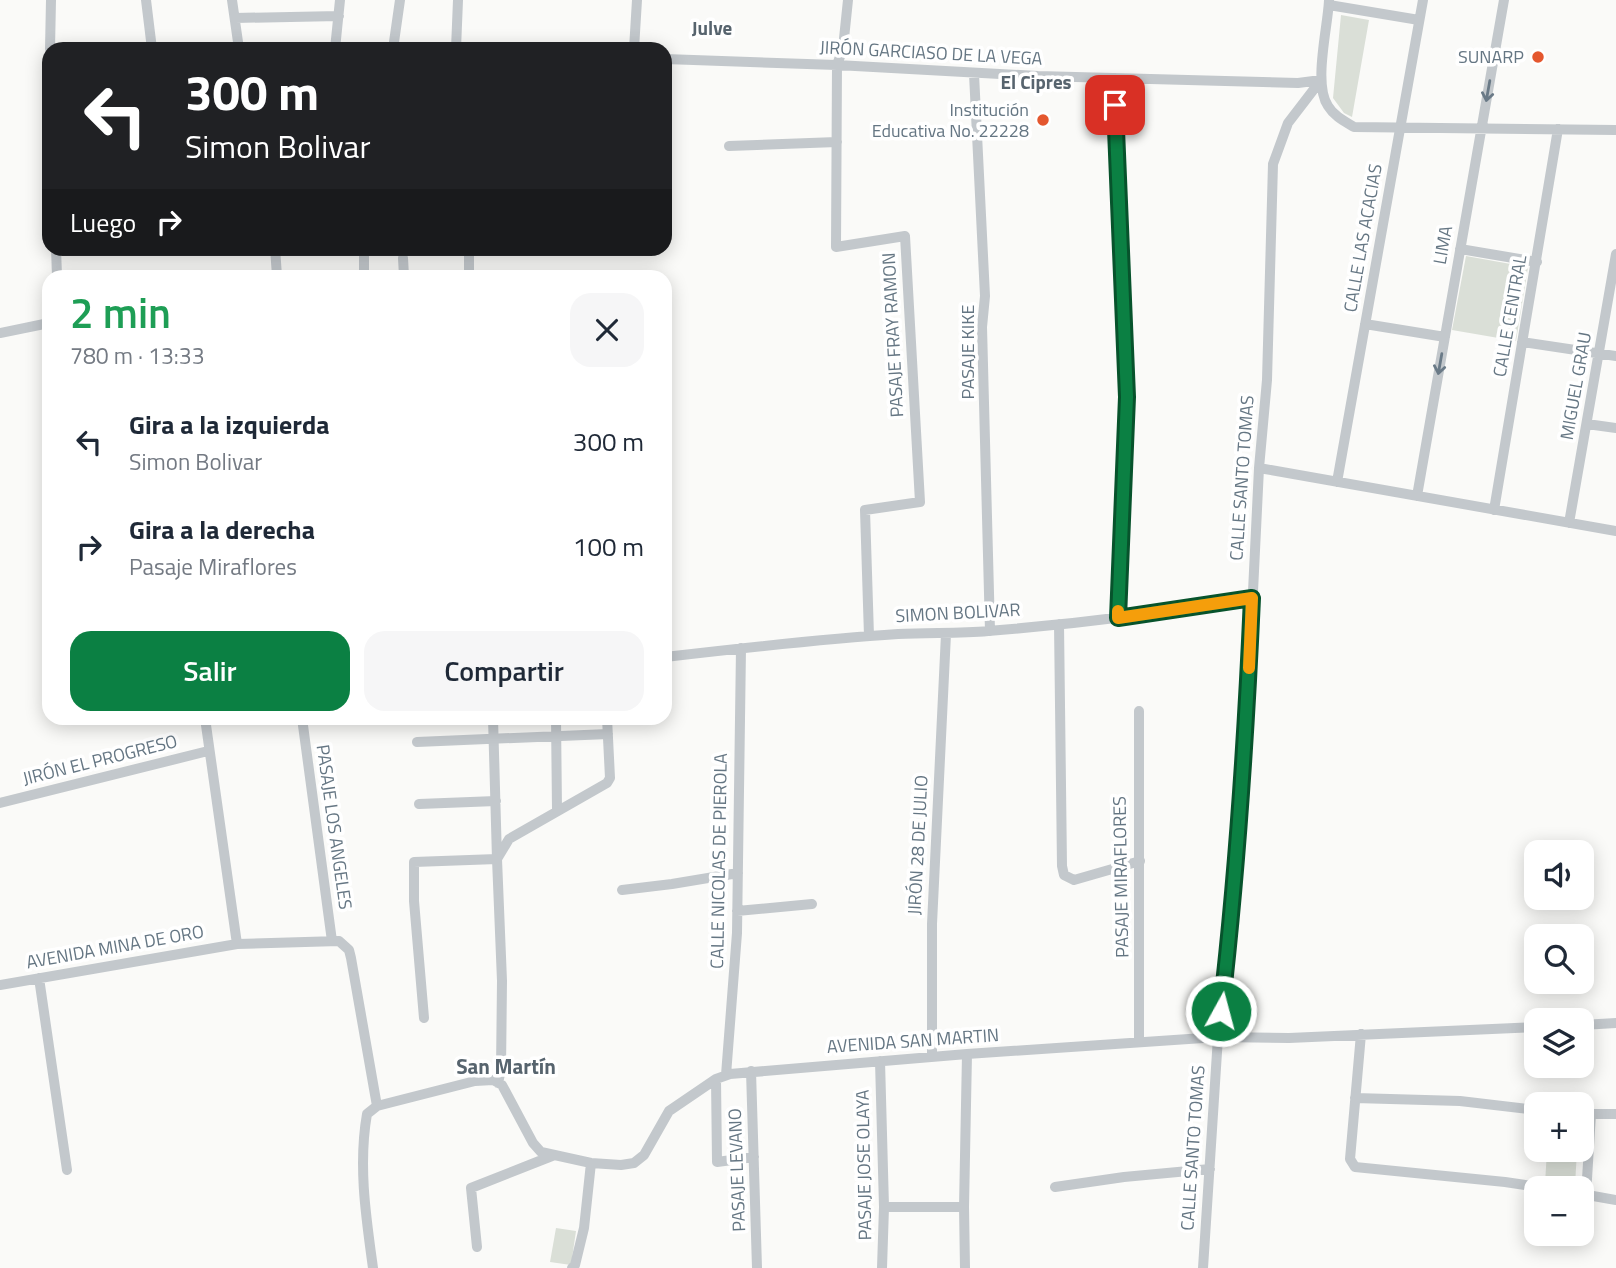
<!DOCTYPE html>
<html lang="es">
<meta charset="utf-8">
<style>
:root{--surface:#fff;--page:#f6f6f7;--text:#1f2937;--muted:#747a83;--accent:#0b8043}
body{margin:0;font-family:"Titillium Web",sans-serif;background:var(--page);color:var(--text);height:100vh;display:flex;flex-direction:column;font-size:26px;white-space:nowrap}
*{box-sizing:border-box;margin:0}
p{font-size:23px;color:var(--muted)}
.icon{flex:none;width:38px;height:38px;fill:none;stroke:currentColor;stroke-width:2;stroke-linecap:round;stroke-linejoin:round}
.map{position:relative;flex:1;overflow:hidden}
.side{position:absolute;left:42px;top:270px;width:630px;height:455px;display:flex;flex-direction:column;background:var(--surface);border-radius:21px;box-shadow:0 4px 18px #0003}
.side>*{flex:none}
.top-card{position:absolute;left:42px;top:42px;width:630px;height:214px;border-radius:21px;box-shadow:0 4px 18px #0003;background:#202124;color:#fff;overflow:hidden}
.fabs{position:absolute;left:1524px;top:840px;display:grid;gap:14px}
.fabs a{display:grid;place-items:center;width:70px;height:70px;border-radius:14px;background:var(--surface);box-shadow:0 4px 18px #0003;font-size:35px}
.pin{position:absolute;display:grid;place-items:center;width:60px;height:60px;color:#fff;margin:-30px;border-radius:14px;box-shadow:0 4px 10px #0006}
.me{position:absolute;width:77px;margin:-38px;rotate:7deg;stroke-linejoin:round;filter:drop-shadow(0 0 5px #0008)}
.turn{display:flex;align-items:center;gap:24px;height:147px;padding:0 28px;font-size:32px}
.turn .icon{width:91px;height:91px;stroke-width:2.5}
.turn b{display:block;font-size:49px;line-height:60px}
.then{display:flex;align-items:center;height:66px;padding:0 28px;background:#0003;gap:14px;font-size:26px}
.round{display:grid;place-items:center;flex:none;width:74px;height:74px;border-radius:21px;background:var(--page)}
.summary{display:flex;align-items:center;justify-content:space-between;height:119px;padding:0 28px}
h1{font-size:42px;font-weight:600;line-height:52px;color:#1e9e55}
.action{display:flex;gap:14px;margin-top:auto;padding:14px 28px}
.action a{flex:1;height:80px;border-radius:21px;background:var(--accent);color:#fff;font-size:28px;font-weight:600;line-height:80px;text-align:center}
.action a+a{background:var(--page);color:var(--text)}
ul{padding:0;list-style:none}
li{display:flex;align-items:center;gap:21px;height:105px;padding:0 28px}
li div{flex:1}
li b{display:block;font-size:26px}
li em{font-style:normal}
.map>svg:first-child{display:block}
.green{fill:#dadfd7}
.lines{fill:none;stroke-linecap:round;stroke-linejoin:round}
.minor{stroke:#c3c8cc;stroke-width:10}
.oneway{stroke:#6a7a87}
.route-casing{stroke:#07532c;stroke-width:18}
.route{stroke:#0b8043;stroke-width:12}
.slow{stroke:#f59e0b;stroke-width:12}
.poi-dot{fill:#e4572e;stroke:#fff;stroke-width:2.5}
.labels{text-anchor:middle;stroke-width:7;stroke-linejoin:round;paint-order:stroke}
.street-label{font-size:18px;fill:#657683;stroke:#fff}
.poi-label{font-size:18px;fill:#657683;stroke:#fff;text-anchor:end}
.neighbourhood-label{font-size:19px;font-weight:bold;fill:#57646e;stroke:#fff}
.quarter-label{font-size:21px;font-weight:bold;fill:#57646e;stroke:#fff}
</style>
<div class="map">
<svg width="1616" height="1268" viewBox="0 0 1616 1268">
<rect width="100%" height="100%" fill="#fafaf8"/>
<path class="green" d="M 1341,15 L 1369,20 L 1352,117 L 1344,113 L 1333,98 Z
M 1466,256 L 1528,267 L 1516,341 L 1452,330 Z
M 1547,1150 L 1577,1150 L 1575,1186 L 1545,1184 Z
M 556,1228 L 576,1231 L 571,1265 L 550,1262 Z"/>
<g class="lines">
<path class="minor" d="M 146,0 L 152,49
M 232,0 L 239,49
M 848,0 L 843,48 L 837,65 L 836,247 L 905,236 L 920,502 L 865,510 L 869,636
M 1329,0 C 1328,27 1313,84 1328,106 C 1334,116 1344,121 1354,127 L 1616,130
M 1329,5 L 1419,20
M 235,18 L 339,16
M 50,49 L 51,0
M 335,49 L 340,0
M 393,49 L 400,0
M 456,49 L 458,0
M 634,49 L 637,0
M 665,59 L 837,65 L 1038,76 L 1298,83 L 1321,80
M 974,74 L 985,296 L 982,327 L 990,631
M 1114,78 L 1127,397 L 1118,618
M 729,146 L 837,142
M 56,248 L 57,276
M 275,248 L 277,276
M 364,248 L 364,276
M 469,248 L 469,276
M 1460,249 L 1537,262
M 403,258 L 404,276
M 1365,324 L 1445,337
M 0,333 L 49,323
M 1522,342 L 1616,356
M 1587,424 L 1616,428
M 1259,468 L 1616,531
M 1337,482 L 1423,0
M 1417,496 L 1504,0
M 1494,510 L 1558,129
M 1569,523 L 1616,254
M 1059,624 L 1062,866 L 1064,875 L 1074,880 L 1140,861
M 665,657 C 742,648 820,639 898,634 C 928,632 958,634 988,631 C 1076,624 1164,613 1252,598
M 1139,711 L 1139,1042
M 205,718 L 237,944
M 302,718 L 332,941
M 556,718 L 557,810
M 417,742 L 608,734
M 0,803 L 208,751
M 419,804 L 496,801
M 622,890 L 672,884 L 738,873
M 737,911 L 812,904
M 39,978 L 67,1170
M 0,985 L 237,944 L 339,941 L 349,950 L 351,958 L 377,1106
M 424,1018 L 414,901 L 414,862 L 497,859 L 493,718
M 1582,1025 L 1616,1023
M 1361,1034 L 1350,1159 L 1355,1167 L 1505,1182 L 1545,1188
M 932,1057 L 932,924 L 946,634
M 880,1061 L 884,1207 L 882,1268
M 751,1071 L 757,1268
M 726,1075 L 737,933 L 741,648
M 716,1079 L 717,1162 L 754,1157
M 498,1083 L 501,1070 L 502,981 L 497,859 L 509,839 L 607,783 L 610,778 L 607,718
M 1355,1098 L 1460,1101 L 1536,1110
M 1582,1114 L 1616,1114
M 1055,1187 L 1124,1177 L 1210,1169
M 1582,1194 L 1616,1200
M 1586,1195 L 1591,1114
M 884,1207 L 964,1207
M 477,1247 L 471,1188 L 552,1156
M 373,1268 C 366,1217 358,1165 367,1114 L 377,1106 L 475,1081 L 493,1080 L 502,1085 L 533,1143 L 541,1152 L 591,1163 L 621,1165 L 634,1163 L 644,1155 L 669,1111 L 716,1079 L 730,1074 L 967,1054 L 1218,1037 L 1289,1038 L 1536,1027
M 572,1268 L 575,1265 L 584,1228 L 591,1163
M 965,1268 L 964,1207 L 967,1054
M 1203,1268 L 1218,1037 L 1233,907 L 1247,715 L 1259,468 L 1267,380 L 1273,164 L 1288,123 L 1321,80"/>
</g>
<defs><path id="oneway-shaft" d="M-6 0H5M1.5-3L5.5 0L1.5 3" fill="none" stroke-width="1.6" stroke-linecap="round" stroke-linejoin="round" transform="scale(1.75)"/></defs>
<g class="oneway">
<use href="#oneway-shaft" transform="translate(1488 91) rotate(100)"/>
<use href="#oneway-shaft" transform="translate(1440 364) rotate(100)"/>
</g>
<g class="lines">
<defs>
<path id="route" d="M 1115,105 L 1127,397 L 1118,618 L 1252,598 C 1246,736 1237,873 1221,1011"/>
</defs>
<use href="#route" class="route-casing"/>
<use href="#route" class="route"/>
<path class="slow" d="M 1118,611 L 1118,618 L 1252,598 L 1249,668"/>
</g>
<g class="poi-dot">
<circle cx="1538" cy="57" r="7"/>
<circle cx="1043" cy="120" r="7"/>
</g>
<g class="labels">
<g class="street-label">
<text transform="translate(931 53) rotate(3)" y="6">JIRÓN GARCIASO DE LA VEGA</text>
<text transform="translate(1363 238) rotate(-80)" y="6">CALLE LAS ACACIAS</text>
<text transform="translate(1443 245) rotate(-80)" y="6">LIMA</text>
<text transform="translate(1510 316) rotate(-80)" y="6">CALLE CENTRAL</text>
<text transform="translate(893 335) rotate(-93)" y="6">PASAJE FRAY RAMON</text>
<text transform="translate(968 352) rotate(-90)" y="6">PASAJE KIKE</text>
<text transform="translate(1576 386) rotate(-80)" y="6">MIGUEL GRAU</text>
<text transform="translate(1242 478) rotate(-86)" y="6">CALLE SANTO TOMAS</text>
<text transform="translate(958 613) rotate(-3)" y="6">SIMON BOLIVAR</text>
<text transform="translate(100 760) rotate(-14)" y="6">JIRÓN EL PROGRESO</text>
<text transform="translate(334 827) rotate(82)" y="6">PASAJE LOS ANGELES</text>
<text transform="translate(918 845) rotate(-87)" y="6">JIRÓN 28 DE JULIO</text>
<text transform="translate(719 861) rotate(-89)" y="6">CALLE NICOLAS DE PIEROLA</text>
<text transform="translate(1121 877) rotate(-91)" y="6">PASAJE MIRAFLORES</text>
<text transform="translate(115 947) rotate(-10)" y="6">AVENIDA MINA DE ORO</text>
<text transform="translate(913 1041) rotate(-4)" y="6">AVENIDA SAN MARTIN</text>
<text transform="translate(1193 1148) rotate(-86)" y="6">CALLE SANTO TOMAS</text>
<text transform="translate(864 1165) rotate(-91)" y="6">PASAJE JOSE OLAYA</text>
<text transform="translate(737 1170) rotate(-92)" y="6">PASAJE LEVANO</text>
</g>
<g class="poi-label">
<text x="1524" y="63">SUNARP</text>
<text x="1029" y="116">Institución<tspan x="1029" dy="21">Educativa No. 22228</tspan></text>
</g>
<g class="neighbourhood-label">
<text x="712" y="35">Julve</text>
<text x="1036" y="89">El Cipres</text>
</g>
<g class="quarter-label">
<text x="506" y="1074">San Martín</text>
</g>
</g>
</svg>
<div class="fabs">
<a><svg class="icon" aria-label="sound" viewBox="0 0 24 24"><path d="M4 9h4l5-4v14l-5-4H4zM17 9q2 3 0 6"/></svg></a>
<a><svg class="icon" aria-label="search" viewBox="0 0 24 24"><circle cx="10" cy="10" r="6"/><path d="M15 15l6 6"/></svg></a>
<a><svg class="icon" aria-label="layers" viewBox="0 0 24 24"><path d="M12 4l9 5-9 5-9-5zM3 14l9 5 9-5"/></svg></a>
<a>+</a>
<a>−</a>
</div>
<div class="pin" style="left:1115px;top:105px;background:#d93025"><svg class="icon" aria-label="arrive" viewBox="0 0 24 24"><path d="M6 21V4h12l-3 4 3 4H6"/></svg></div>
<svg class="me" style="left:1221px;top:1011px" viewBox="-20 -20 40 40"><circle r="17" fill="#0b8043" stroke="#fff" stroke-width="3"/><path d="M0-11L8 9 0 5-8 9z" fill="#fff"/></svg>
<div class="top-card">
<div class="turn"><svg class="icon" aria-label="left" viewBox="0 0 24 24"><path d="M17 20v-9H6M10 6l-5 5 5 5"/></svg><div><b>300 m</b>Simon Bolivar</div></div>
<div class="then">Luego<svg class="icon" aria-label="right" viewBox="0 0 24 24"><path d="M7 20v-9h11M14 6l5 5-5 5"/></svg></div>
</div>
<section class="side">
<div class="summary"><div><h1>2 min</h1><p>780 m · 13:33</p></div><a class="round"><svg class="icon" aria-label="close" viewBox="0 0 24 24"><path d="M6 6l12 12M18 6L6 18"/></svg></a></div>
<ul>
<li><svg class="icon" aria-label="left" viewBox="0 0 24 24"><path d="M17 20v-9H6M10 6l-5 5 5 5"/></svg><div><b>Gira a la izquierda</b><p>Simon Bolivar</p></div><em>300 m</em></li>
<li><svg class="icon" aria-label="right" viewBox="0 0 24 24"><path d="M7 20v-9h11M14 6l5 5-5 5"/></svg><div><b>Gira a la derecha</b><p>Pasaje Miraflores</p></div><em>100 m</em></li>
</ul>
<div class="action"><a>Salir</a><a>Compartir</a></div>
</section>
</div>
